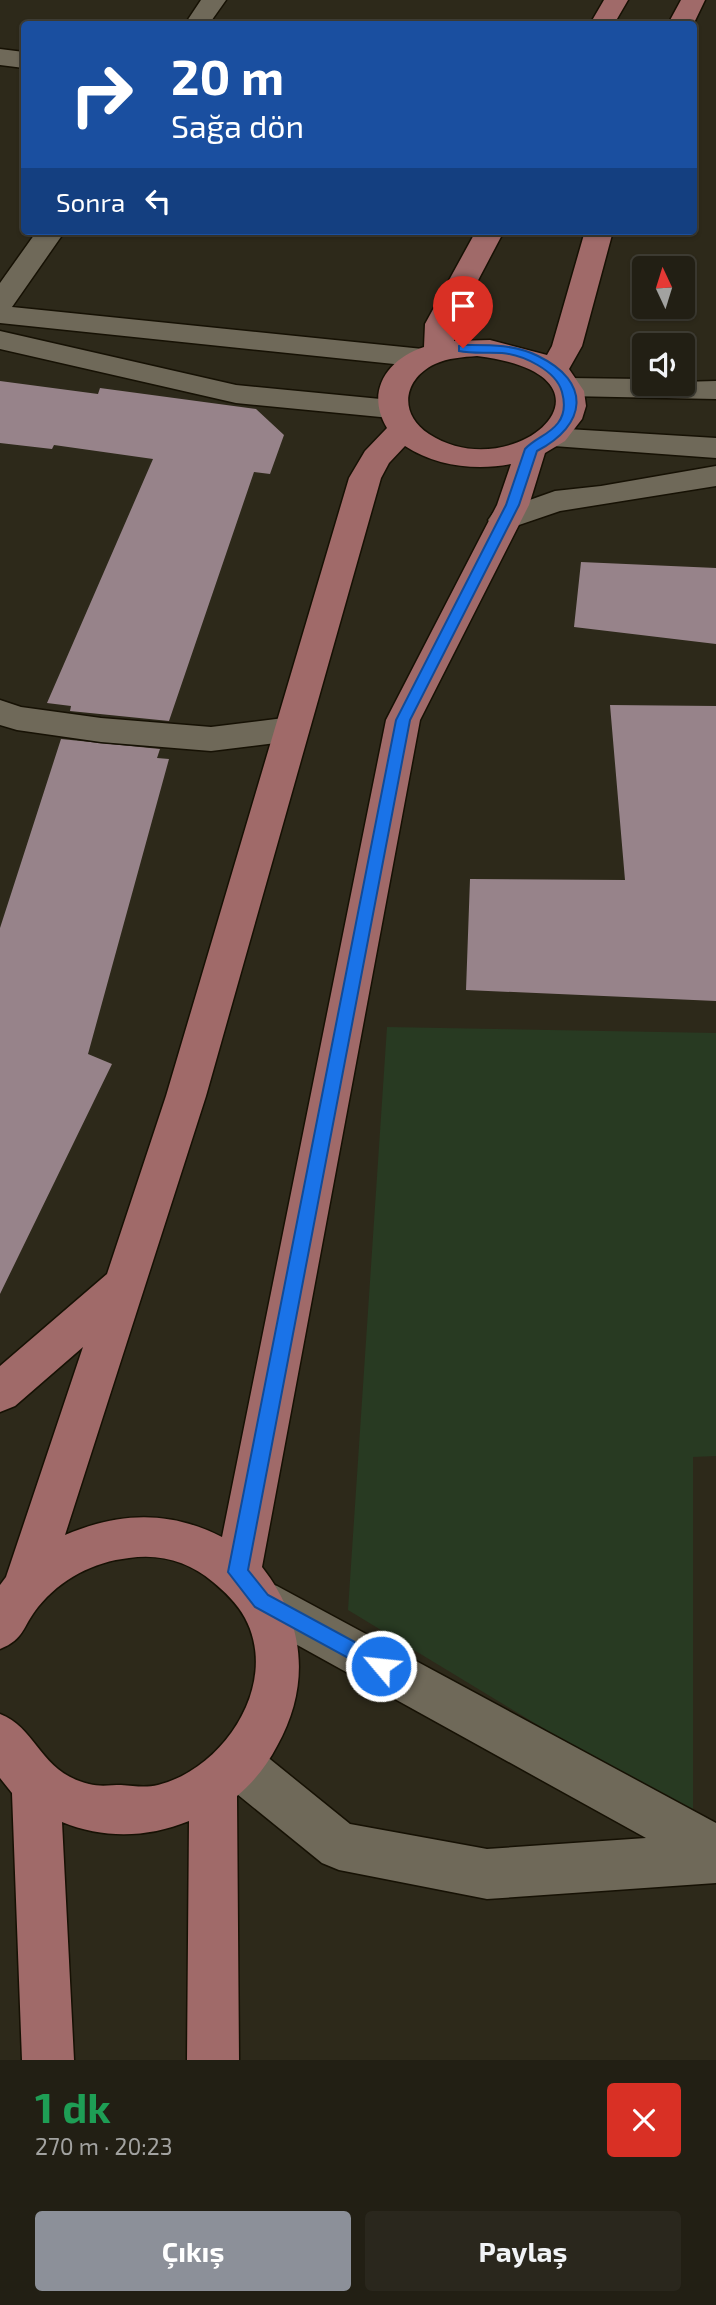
<!DOCTYPE html>
<html lang="tr">
<meta charset="utf-8">
<style>
:root{--surface:#221f14;--page:#2a271d;--text:#f1f3f6;--muted:#a2a2a0;--line:#3f3d34;--accent:#8c9099}
body{margin:0;font-family:"Exo 2",sans-serif;background:var(--page);color:var(--text);height:100vh;display:flex;flex-direction:column;font-size:26px;white-space:nowrap}
*{box-sizing:border-box;margin:0}
p{font-size:23px;color:var(--muted)}
.icon{flex:none;width:38px;height:38px;fill:none;stroke:currentColor;stroke-width:2;stroke-linecap:round;stroke-linejoin:round}
.map{position:relative;height:2060px;overflow:hidden}
.side{display:flex;flex-direction:column;background:var(--surface);flex:1}
.side>*{flex:none}
.hud{position:absolute;left:21px;top:21px;width:676px;height:214px;border-radius:7px;box-shadow:0 2px 5px #0004,0 0 0 2px var(--line);background:#1a4fa0;color:#fff;overflow:hidden}
.needle{width:46px;rotate:356deg}
.controls{position:absolute;left:632px;top:256px;display:grid;gap:14px}
.controls a{display:grid;place-items:center;width:63px;height:63px;border-radius:7px;background:var(--surface);box-shadow:0 2px 5px #0004,0 0 0 2px var(--line);font-size:35px}
.pin{position:absolute;display:grid;place-items:center;width:60px;height:60px;color:#fff;margin:-72px -30px;border-radius:50% 50% 50% 0;rotate:-45deg;box-shadow:0 0 7px #0007}
.pin .icon{rotate:45deg}
.me{position:absolute;width:77px;margin:-38px;rotate:298deg;stroke-linejoin:round;filter:drop-shadow(0 0 5px #0008)}
.turn{display:flex;align-items:center;gap:24px;height:147px;padding:0 35px;font-size:32px}
.turn .icon{width:91px;height:91px;stroke-width:2.5}
.turn b{display:block;font-size:49px;line-height:60px}
.then{display:flex;align-items:center;height:66px;padding:0 35px;background:#0003;gap:14px;font-size:26px}
.round{display:grid;place-items:center;flex:none;width:74px;height:74px;border-radius:7px;background:var(--page)}
.headline{display:flex;align-items:center;justify-content:space-between;height:119px;padding:0 35px}
h1{font-size:42px;font-weight:700;line-height:52px;color:#1e9e55}
.action{display:flex;gap:14px;margin-top:auto;padding:14px 35px}
.action a{flex:1;height:80px;border-radius:7px;background:var(--accent);color:#fff;font-size:28px;font-weight:700;line-height:80px;text-align:center}
.action a+a{background:var(--page);color:var(--text)}
.map>svg:first-child{display:block}
.green{fill:#283a22}
.building{fill:#97838a}
.lines{fill:none;stroke-linecap:round;stroke-linejoin:round}
.minor-casing{stroke:#161104;stroke-width:3}
.major-casing{stroke:#161104;stroke-width:3}
.minor{fill:#6f6959;fill-rule:evenodd}
.major{fill:#a06a69;fill-rule:evenodd}
.route{fill:#1a73e8;stroke:#114b97;stroke-width:2}
</style>
<div class="map">
<svg width="716" height="2060" viewBox="0 0 716 2060">
<rect width="100%" height="100%" fill="#2d291a"/>
<path class="green" d="M 387,1027 L 716,1033 L 716,1456 L 693,1457 L 693,1819 L 348,1610 Z"/>
<path class="building" d="M 0,381 L 98,394 L 100,388 L 256,409 L 284,435 L 270,474 L 254,472 L 169,721 L 70,711 L 71,706 L 47,703 L 153,459 L 54,445 L 52,449 L 0,443 Z
M 581,562 L 716,568 L 716,644 L 574,627 Z
M 610,705 L 716,706 L 716,1001 L 466,990 L 470,879 L 625,880 Z
M 61,739 L 160,749 L 157,758 L 169,759 L 88,1054 L 112,1064 L 0,1294 L 0,928 Z"/>
<g class="lines">
<defs>
<path id="minor" d="M 201,0 L 226,0 L 209,24 L 185,24 Z
M 0,49 L 24,52 L 24,68 L 0,65 Z
M 37,231 L 65,231 L 12,307 L 423,349 L 433,352 L 438,358 L 433,364 L 423,367 L 0,323 L 0,283 Z
M 0,331 L 236,385 L 391,400 L 402,402 L 406,409 L 402,416 L 391,418 L 236,403 L 0,349 Z
M 567,378 L 644,379 L 644,383 L 716,381 L 716,399 L 567,396 L 556,393 L 552,387 L 556,381 Z
M 551,428 L 716,438 L 716,458 L 540,445 L 536,438 L 540,431 Z
M 716,466 L 716,486 L 560,511 L 504,530 L 493,527 L 488,520 L 493,513 L 555,491 L 601,486 Z
M 0,700 L 21,707 L 101,718 L 211,727 L 292,717 L 304,720 L 309,729 L 304,738 L 292,741 L 211,751 L 101,742 L 17,730 L 0,725 Z
M 261,1580 L 277,1586 L 716,1823 L 716,1883 L 487,1899 L 339,1870 L 322,1863 L 221,1781 L 214,1764 L 221,1747 L 238,1741 L 255,1747 L 350,1824 L 487,1849 L 646,1838 L 245,1616 L 238,1601 L 245,1586 Z"/>
<path id="major" d="M 604,0 L 628,0 L 614,24 L 590,24 Z
M 681,0 L 705,0 L 693,25 L 668,24 Z
M 476,231 L 504,231 L 455,324 L 454,341 L 490,340 L 547,355 L 552,346 L 585,231 L 613,231 L 582,346 L 569,369 L 584,391 L 586,406 L 582,419 L 565,441 L 545,453 L 529,505 L 420,720 L 262,1567 C 305,1622 311,1685 277,1746 C 267,1765 254,1782 237,1796 L 239,2060 L 187,2060 L 189,1821 C 147,1838 104,1839 62,1822 L 74,2060 L 22,2060 L 12,1793 L 0,1778 L 0,1714 C 38,1729 39,1772 89,1784 C 100,1787 111,1785 121,1785 C 134,1786 146,1788 158,1785 C 225,1768 280,1683 245,1618 C 237,1603 225,1592 213,1582 C 190,1562 160,1553 129,1558 C 93,1562 61,1579 38,1607 C 22,1627 25,1639 0,1649 L 0,1585 L 6,1577 L 83,1347 L 15,1406 L 0,1412 L 0,1366 L 107,1274 L 166,1096 L 349,478 L 365,451 L 387,428 C 365,392 387,359 424,347 L 425,324 ZM 477,356 C 639,376 515,490 429,434 C 398,414 403,379 435,364 C 448,358 463,357 477,356 ZM 405,446 C 435,466 476,471 511,464 L 497,505 L 386,720 L 222,1537 C 169,1510 119,1512 65,1535 L 206,1096 L 381,478 L 389,463 Z"/>
</defs>
<use href="#minor" class="minor-casing"/>
<use href="#major" class="major-casing"/>
<use href="#minor" class="minor"/>
<use href="#major" class="major"/>
</g>
<path class="route" d="M 463,345 C 488,345 514,344 538,356 C 592,382 587,425 537,451 L 519,505 L 410,720 L 248,1570 L 268,1595 L 388,1660 L 391,1666 L 388,1673 L 381,1676 L 255,1607 L 228,1572 L 396,720 L 506,505 L 525,449 C 535,438 549,435 558,423 C 565,414 565,403 562,392 C 556,370 523,355 502,353 C 487,352 473,354 459,351 L 459,346 Z"/>
</svg>
<div class="controls">
<a><svg class="needle" viewBox="-14 -14 28 28"><path d="M0-13l5 13h-10z" fill="#e53935"/><path d="M0 13l5-13h-10z" fill="#a2a2a0"/></svg></a>
<a><svg class="icon" aria-label="sound" viewBox="0 0 24 24"><path d="M4 9h4l5-4v14l-5-4H4zM17 9q2 3 0 6"/></svg></a>
</div>
<div class="pin" style="left:463px;top:348px;background:#d93025"><svg class="icon" aria-label="arrive" viewBox="0 0 24 24"><path d="M6 21V4h12l-3 4 3 4H6"/></svg></div>
<svg class="me" style="left:381px;top:1666px" viewBox="-20 -20 40 40"><circle r="17" fill="#1a73e8" stroke="#fff" stroke-width="3"/><path d="M0-11L8 9 0 5-8 9z" fill="#fff"/></svg>
<div class="hud">
<div class="turn"><svg class="icon" aria-label="right" viewBox="0 0 24 24"><path d="M7 20v-9h11M14 6l5 5-5 5"/></svg><div><b>20 m</b>Sağa dön</div></div>
<div class="then">Sonra<svg class="icon" aria-label="left" viewBox="0 0 24 24"><path d="M17 20v-9H6M10 6l-5 5 5 5"/></svg></div>
</div>
</div>
<section class="side">
<div class="headline"><div><h1>1 dk</h1><p>270 m · 20:23</p></div><a class="round" style="background:#d93025;color:#fff"><svg class="icon" aria-label="close" viewBox="0 0 24 24"><path d="M6 6l12 12M18 6L6 18"/></svg></a></div>
<div class="action"><a>Çıkış</a><a>Paylaş</a></div>
</section>
